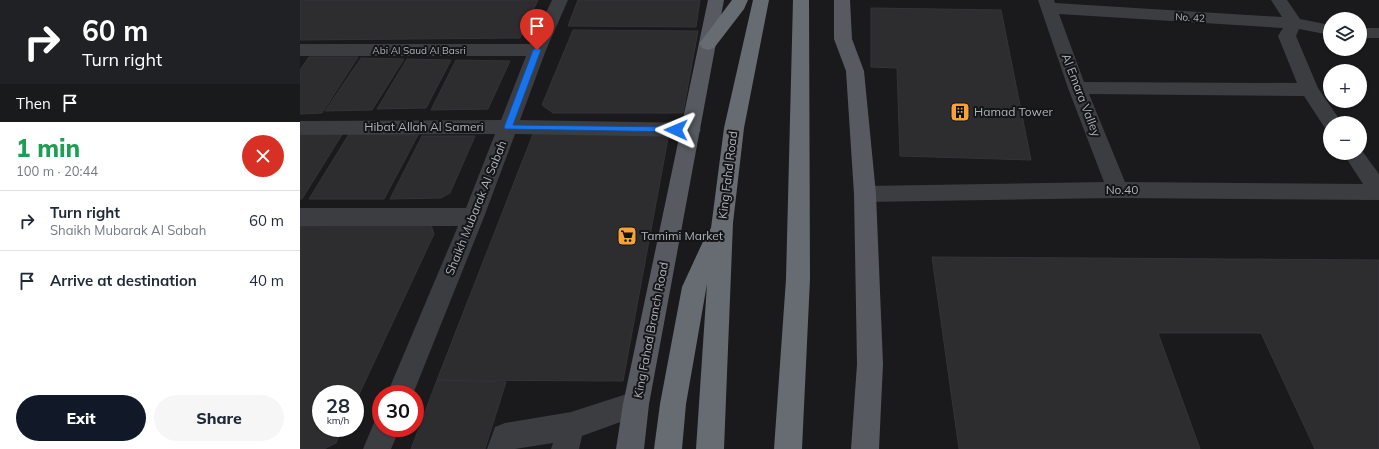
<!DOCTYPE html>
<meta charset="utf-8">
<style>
:root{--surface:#fff;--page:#f6f6f7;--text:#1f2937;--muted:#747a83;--line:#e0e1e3;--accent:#111827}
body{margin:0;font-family:Mulish,sans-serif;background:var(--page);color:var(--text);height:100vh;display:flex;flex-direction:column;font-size:15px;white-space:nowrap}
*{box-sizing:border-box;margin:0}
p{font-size:13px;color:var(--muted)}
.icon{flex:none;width:22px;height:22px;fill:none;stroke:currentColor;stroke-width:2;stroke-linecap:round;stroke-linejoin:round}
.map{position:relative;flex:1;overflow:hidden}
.side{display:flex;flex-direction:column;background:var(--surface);width:300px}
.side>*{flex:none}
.hud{background:#202124;color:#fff;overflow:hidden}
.fabs{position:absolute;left:1023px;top:12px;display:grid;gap:8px}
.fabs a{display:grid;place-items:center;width:44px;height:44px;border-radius:50%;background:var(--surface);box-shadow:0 1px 3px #0004;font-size:20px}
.speed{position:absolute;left:12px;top:385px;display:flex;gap:8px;font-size:20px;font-weight:700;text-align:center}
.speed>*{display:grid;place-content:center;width:52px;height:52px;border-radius:50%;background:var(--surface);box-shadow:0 1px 3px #0004;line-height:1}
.speed small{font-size:10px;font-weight:400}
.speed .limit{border:6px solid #d22;background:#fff;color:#111}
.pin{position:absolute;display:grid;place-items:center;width:34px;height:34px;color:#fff;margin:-41px -17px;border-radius:50% 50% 50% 0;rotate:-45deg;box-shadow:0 0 4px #0007}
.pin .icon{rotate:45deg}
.me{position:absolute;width:44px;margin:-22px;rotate:271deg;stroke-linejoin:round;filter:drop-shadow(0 0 3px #0008)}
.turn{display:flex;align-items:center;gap:14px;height:84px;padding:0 16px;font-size:18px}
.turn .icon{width:52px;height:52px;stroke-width:2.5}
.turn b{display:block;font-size:28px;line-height:34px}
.then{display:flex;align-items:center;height:38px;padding:0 16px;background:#0003;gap:8px;font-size:15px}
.round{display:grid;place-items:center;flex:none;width:42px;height:42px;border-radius:21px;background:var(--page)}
.head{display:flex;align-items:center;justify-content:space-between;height:68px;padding:0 16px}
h1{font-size:24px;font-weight:800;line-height:30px;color:#1e9e55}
.cta{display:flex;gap:8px;margin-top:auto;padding:8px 16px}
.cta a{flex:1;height:46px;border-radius:24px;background:var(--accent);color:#fff;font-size:16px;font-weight:800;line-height:46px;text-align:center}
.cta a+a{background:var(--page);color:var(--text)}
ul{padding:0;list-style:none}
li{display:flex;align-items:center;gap:12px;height:60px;padding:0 16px;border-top:1px solid var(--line)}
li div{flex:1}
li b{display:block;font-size:15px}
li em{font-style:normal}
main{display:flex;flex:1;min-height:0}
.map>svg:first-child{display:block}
.building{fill:#2d2d30;stroke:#343438}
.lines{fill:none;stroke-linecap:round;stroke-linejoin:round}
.minor{fill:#3b3d41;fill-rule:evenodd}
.major{fill:#575a60;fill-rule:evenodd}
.highway{fill:#676b72;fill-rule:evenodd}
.route{fill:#1a73e8;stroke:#114b97}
.labels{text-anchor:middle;stroke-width:4;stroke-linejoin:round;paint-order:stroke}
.far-street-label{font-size:10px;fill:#acb3bc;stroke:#151517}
.street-label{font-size:12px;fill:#acb3bc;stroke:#151517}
.poi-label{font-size:12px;fill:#acb3bc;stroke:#151517;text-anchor:start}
</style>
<main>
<section class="side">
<div class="hud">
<div class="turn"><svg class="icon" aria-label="right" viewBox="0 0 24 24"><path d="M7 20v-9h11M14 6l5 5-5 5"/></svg><div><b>60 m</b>Turn right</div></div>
<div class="then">Then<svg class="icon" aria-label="arrive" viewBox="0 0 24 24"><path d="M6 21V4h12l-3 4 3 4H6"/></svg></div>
</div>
<div class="head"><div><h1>1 min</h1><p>100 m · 20:44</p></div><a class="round" style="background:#d93025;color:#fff"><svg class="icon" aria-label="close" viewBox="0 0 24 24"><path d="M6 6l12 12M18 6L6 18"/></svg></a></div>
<ul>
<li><svg class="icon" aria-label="right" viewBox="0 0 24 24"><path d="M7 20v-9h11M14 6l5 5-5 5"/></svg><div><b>Turn right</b><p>Shaikh Mubarak Al Sabah</p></div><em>60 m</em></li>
<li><svg class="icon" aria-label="arrive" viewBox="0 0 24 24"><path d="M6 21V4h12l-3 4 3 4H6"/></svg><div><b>Arrive at destination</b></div><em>40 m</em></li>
</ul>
<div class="cta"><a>Exit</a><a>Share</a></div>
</section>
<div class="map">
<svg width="1079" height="449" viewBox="0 0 1079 449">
<rect width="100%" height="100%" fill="#1a1a1c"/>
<path class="building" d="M 0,0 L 238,0 L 220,38 L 0,40 Z
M 278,0 L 400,0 L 396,27 L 268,26 Z
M 571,8 L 701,10 L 731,160 L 600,156 L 597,68 L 571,67 Z
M 273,30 L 398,31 L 383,113 L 253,113 L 242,105 Z
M 9,57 L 58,57 L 22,113 L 0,114 L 0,70 Z
M 61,58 L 104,59 L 72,110 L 25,111 Z
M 107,59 L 151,60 L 126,108 L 77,109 Z
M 156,60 L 210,61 L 188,109 L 131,110 Z
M 0,133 L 43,133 L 2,199 L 0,199 Z
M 369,133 L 323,381 L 137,380 L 233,134 Z
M 49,134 L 118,135 L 84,199 L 9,199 Z
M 122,136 L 175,136 L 150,193 L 141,198 L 90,199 Z
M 131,225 L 134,234 L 55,403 L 55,394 L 21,394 L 21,428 L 43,428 L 36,443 L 24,449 L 0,449 L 0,226 Z
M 632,257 L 1079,260 L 1079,449 L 1015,449 L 961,333 L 858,333 L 900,449 L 659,449 Z
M 137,380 L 206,382 L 185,449 L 111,449 Z"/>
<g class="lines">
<path class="minor" d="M 252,0 L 268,0 L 246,50 L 220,120 L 391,123 L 398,125 L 401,130 L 398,135 L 391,137 L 215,134 L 184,217 L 113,394 L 87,394 L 158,226 L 0,226 L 0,208 L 166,208 L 195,134 L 0,135 L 0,121 L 201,120 L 226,56 L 0,56 L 0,44 L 231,44 Z
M 738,0 L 754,0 L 755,3 L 982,17 L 971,0 L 987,0 L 1000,19 L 1030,25 L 1030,35 L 999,29 L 996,36 L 1018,88 L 1042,123 L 1030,123 L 1030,129 L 1025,128 L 1004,96 L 789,94 L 825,182 L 1063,184 L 1043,153 L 1060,153 L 1060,148 L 1079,174 L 1079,200 L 818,198 L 565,202 L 557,200 L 554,194 L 557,188 L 565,186 L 804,182 L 768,88 ZM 759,14 L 983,28 L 978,36 L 997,83 L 784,82 Z
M 1060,28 L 1079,28 L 1079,38 L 1060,38 Z
M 336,391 L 345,395 L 349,404 L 345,413 L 282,436 L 279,449 L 251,449 L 253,443 L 215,449 L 187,449 L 195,427 L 205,423 L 271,412 Z
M 81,416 L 81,428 L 100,428 L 91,449 L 63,449 L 76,418 Z"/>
<path class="major" d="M 408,0 L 424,0 L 349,404 L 344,449 L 316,449 L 323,404 Z
M 534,0 L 550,0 L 552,39 L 564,71 L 576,194 L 583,364 L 579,449 L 551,449 L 557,364 L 554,194 L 546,71 L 534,39 Z"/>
<path class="highway" d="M 432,0 L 448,0 L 444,9 L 414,48 L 408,50 L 402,48 L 399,44 Z
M 453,0 L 469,0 L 444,128 L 433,223 L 424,449 L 396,449 L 407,284 L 386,404 L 382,449 L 354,449 L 360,404 L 382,287 L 406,235 L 411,228 L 424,128 Z
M 493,0 L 509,0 L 510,279 L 502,449 L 474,449 L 486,279 Z"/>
</g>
<path class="route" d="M 237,47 L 241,50 L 213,125 L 376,127 L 380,130 L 379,132 L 205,129 L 204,127 L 233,50 Z"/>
<defs>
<symbol id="building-square" viewBox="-11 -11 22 22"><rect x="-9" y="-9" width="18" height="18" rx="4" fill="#f4a33a" stroke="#151517"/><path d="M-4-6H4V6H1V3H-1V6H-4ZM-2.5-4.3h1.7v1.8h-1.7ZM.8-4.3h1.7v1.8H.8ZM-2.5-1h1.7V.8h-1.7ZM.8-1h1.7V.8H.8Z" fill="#111"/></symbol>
<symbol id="supermarket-square" viewBox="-11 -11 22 22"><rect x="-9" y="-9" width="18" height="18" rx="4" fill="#f4a33a" stroke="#151517"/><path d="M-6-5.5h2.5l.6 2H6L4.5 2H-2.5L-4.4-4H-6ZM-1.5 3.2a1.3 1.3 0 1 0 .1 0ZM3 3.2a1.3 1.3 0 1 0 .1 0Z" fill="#111"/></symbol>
</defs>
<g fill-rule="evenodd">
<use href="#building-square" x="649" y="101" width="22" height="22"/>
<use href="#supermarket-square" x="316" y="225" width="22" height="22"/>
</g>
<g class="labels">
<g class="far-street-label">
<text transform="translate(890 17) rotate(3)" y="4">No. 42</text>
<text x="119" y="54">Abi Al Saud Al Basri</text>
</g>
<g class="street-label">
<text transform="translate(781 95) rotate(69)" y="4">Al Emara Valley</text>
<text x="124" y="131">Hibat Allah Al Sameri</text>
<text transform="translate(428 175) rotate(-83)" y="4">King Fahd Road</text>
<text x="822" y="194">No.40</text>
<text transform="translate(176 208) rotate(-68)" y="4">Shaikh Mubarak Al Sabah</text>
<text transform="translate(351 330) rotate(-79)" y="4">King Fahad Branch Road</text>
</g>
<g class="poi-label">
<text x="674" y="116">Hamad Tower</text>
<text x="341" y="240">Tamimi Market</text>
</g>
</g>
</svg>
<div class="fabs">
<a><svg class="icon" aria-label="layers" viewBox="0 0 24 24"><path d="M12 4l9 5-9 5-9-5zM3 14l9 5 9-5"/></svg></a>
<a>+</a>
<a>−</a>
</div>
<div class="speed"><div>28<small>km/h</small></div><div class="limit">30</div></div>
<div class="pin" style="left:237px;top:50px;background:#d93025"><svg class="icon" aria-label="arrive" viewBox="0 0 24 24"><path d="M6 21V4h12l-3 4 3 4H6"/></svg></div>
<svg class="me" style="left:376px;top:130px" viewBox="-20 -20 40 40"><path d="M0-17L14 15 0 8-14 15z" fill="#1a73e8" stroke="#fff" stroke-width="4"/></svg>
</div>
</main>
